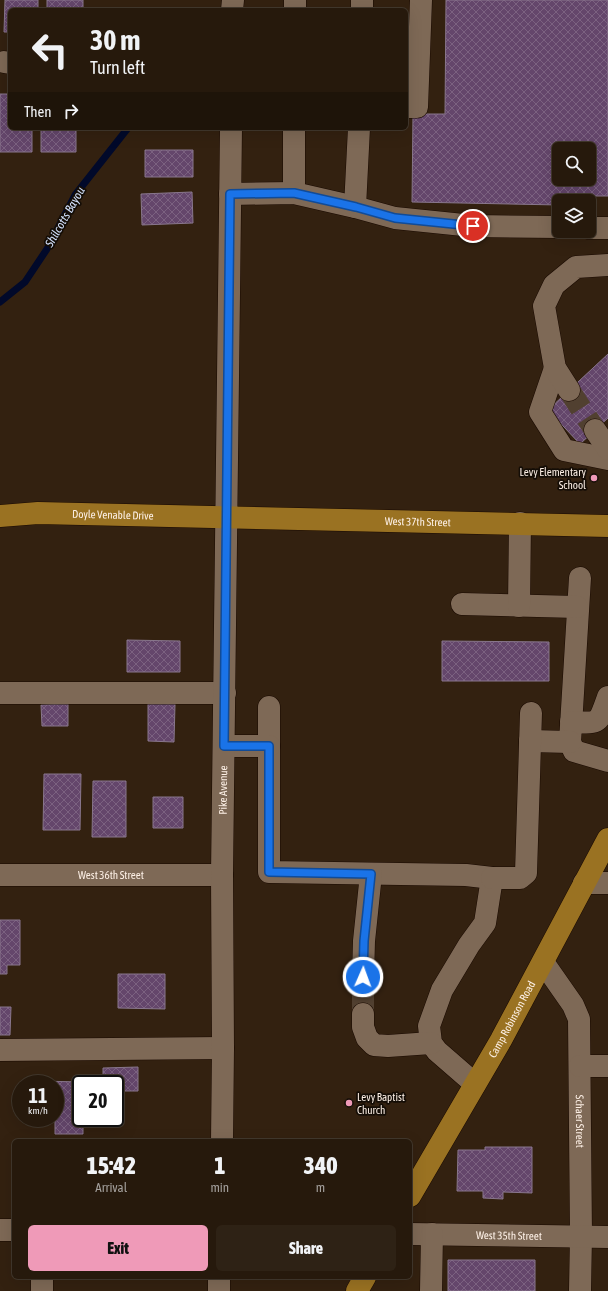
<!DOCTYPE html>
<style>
:root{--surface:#26190c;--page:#2e2215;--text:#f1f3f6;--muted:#a4a09d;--line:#42382d;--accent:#ef9ab8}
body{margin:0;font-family:"Asap Condensed",sans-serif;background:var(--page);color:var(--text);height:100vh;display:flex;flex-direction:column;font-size:15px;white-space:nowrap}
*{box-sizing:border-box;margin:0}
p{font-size:13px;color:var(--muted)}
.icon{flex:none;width:22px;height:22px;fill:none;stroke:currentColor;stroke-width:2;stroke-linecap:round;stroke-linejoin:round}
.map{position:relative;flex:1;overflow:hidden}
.details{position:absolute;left:12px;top:1139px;width:400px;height:140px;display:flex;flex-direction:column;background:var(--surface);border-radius:6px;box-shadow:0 4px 16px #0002,0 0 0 1px var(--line)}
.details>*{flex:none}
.banner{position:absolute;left:8px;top:8px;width:400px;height:122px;border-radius:6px;box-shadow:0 4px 16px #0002,0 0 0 1px var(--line);background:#26190c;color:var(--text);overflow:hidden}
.controls{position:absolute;left:552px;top:142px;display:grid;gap:8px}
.controls a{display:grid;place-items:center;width:44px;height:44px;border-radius:6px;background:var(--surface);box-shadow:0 4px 16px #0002,0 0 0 1px var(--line);font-size:20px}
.speed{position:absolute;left:12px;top:1075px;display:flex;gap:8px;font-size:20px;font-weight:700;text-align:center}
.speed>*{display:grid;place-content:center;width:52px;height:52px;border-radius:50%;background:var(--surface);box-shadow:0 4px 16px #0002,0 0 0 1px var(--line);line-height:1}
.speed small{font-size:10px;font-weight:400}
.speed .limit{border:2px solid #111;border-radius:6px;background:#fff;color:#111}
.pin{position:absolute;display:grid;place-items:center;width:34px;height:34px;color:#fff;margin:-17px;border:2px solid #fff;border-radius:50%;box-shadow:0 1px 4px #0007}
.me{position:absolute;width:44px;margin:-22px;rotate:2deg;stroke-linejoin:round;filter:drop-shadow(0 0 3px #0008)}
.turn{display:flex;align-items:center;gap:14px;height:84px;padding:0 16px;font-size:18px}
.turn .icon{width:52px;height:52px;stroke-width:2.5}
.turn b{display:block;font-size:28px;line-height:34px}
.then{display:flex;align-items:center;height:38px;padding:0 16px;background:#0003;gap:8px;font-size:15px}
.eta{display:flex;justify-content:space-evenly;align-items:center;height:68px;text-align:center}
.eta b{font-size:24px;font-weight:800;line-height:28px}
.cta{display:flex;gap:8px;margin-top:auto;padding:8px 16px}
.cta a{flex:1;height:46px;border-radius:6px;background:var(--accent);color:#111;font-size:16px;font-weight:800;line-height:46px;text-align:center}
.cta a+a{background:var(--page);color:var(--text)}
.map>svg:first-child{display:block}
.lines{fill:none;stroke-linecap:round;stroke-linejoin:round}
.stream{stroke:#01092a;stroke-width:7}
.building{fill:url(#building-cross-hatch);stroke:#89778d;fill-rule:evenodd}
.minor-tunnel{stroke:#514030;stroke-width:22;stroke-dasharray:22 11;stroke-linecap:butt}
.minor-casing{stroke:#1a0a00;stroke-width:23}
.major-casing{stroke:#1a0a00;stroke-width:23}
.minor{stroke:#7e6956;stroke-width:22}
.major{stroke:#9a7222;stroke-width:22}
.route-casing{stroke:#114b97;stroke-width:10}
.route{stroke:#1a73e8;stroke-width:7}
.poi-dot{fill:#ef9ab8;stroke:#140d06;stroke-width:1.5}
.labels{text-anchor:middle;stroke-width:3.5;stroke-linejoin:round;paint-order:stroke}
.poi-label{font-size:11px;fill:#fdf0e6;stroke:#140d06;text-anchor:end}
.street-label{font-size:11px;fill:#fdf0e6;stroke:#140d06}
.water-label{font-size:12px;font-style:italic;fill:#d5e3fe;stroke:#140d06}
</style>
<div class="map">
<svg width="608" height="1291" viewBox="0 0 608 1291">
<defs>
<pattern id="building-cross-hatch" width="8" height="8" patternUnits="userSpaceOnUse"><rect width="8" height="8" fill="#64466b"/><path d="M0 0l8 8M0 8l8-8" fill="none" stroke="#7b6180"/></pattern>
</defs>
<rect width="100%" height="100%" fill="#332110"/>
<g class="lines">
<path class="stream" d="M 0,302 L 25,282 L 47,249 L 75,195 L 128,128"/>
</g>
<path class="building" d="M 5,0 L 38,0 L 38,10 L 10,10 L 10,32 L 4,32 Z
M 47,0 L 83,0 L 83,10 L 47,10 Z
M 446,0 L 608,0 L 608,196 L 564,196 L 564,201 L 559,201 L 559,205 L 412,202 L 413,114 L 445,114 ZM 559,149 L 589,149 L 589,179 L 559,179 Z
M 0,94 L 10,94 L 10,128 L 32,128 L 32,152 L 0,152 Z
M 41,128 L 76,128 L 76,152 L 41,152 Z
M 145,150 L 193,150 L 193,177 L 145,177 Z
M 192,192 L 193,223 L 142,225 L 141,194 Z
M 608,354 L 608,418 L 580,444 L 548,410 Z
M 127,640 L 180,641 L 180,672 L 127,672 Z
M 442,641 L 549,642 L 549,681 L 442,681 Z
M 68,704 L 68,726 L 42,726 L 41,705 Z
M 148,704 L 175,704 L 174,742 L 148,741 Z
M 44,774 L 81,774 L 80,830 L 43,830 Z
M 93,781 L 126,781 L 126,837 L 92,837 Z
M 153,797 L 183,797 L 183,828 L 153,828 Z
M 0,920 L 20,920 L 20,965 L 7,965 L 7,974 L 0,974 Z
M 118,974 L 165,974 L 165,1009 L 118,1008 Z
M 0,1007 L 11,1007 L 10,1035 L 0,1035 Z
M 138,1067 L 138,1091 L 115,1091 L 115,1084 L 103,1084 L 103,1068 Z
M 36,1081 L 84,1082 L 84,1084 L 81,1084 L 81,1118 L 83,1118 L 83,1134 L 55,1134 L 55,1084 L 36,1084 Z
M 485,1147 L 532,1147 L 532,1193 L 503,1192 L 503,1199 L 483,1198 L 483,1191 L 457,1191 L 458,1150 L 485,1150 Z
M 448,1260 L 535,1260 L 535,1291 L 448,1291 Z"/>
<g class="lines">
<path class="minor-tunnel" d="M 569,390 L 595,430
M 363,1014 L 363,977"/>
<defs>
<g id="minor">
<path d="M 232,10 L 233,0"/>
<path d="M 295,10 L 295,0"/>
<path d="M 362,10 L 362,0"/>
<path d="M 4,62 L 10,63"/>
<path d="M 406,107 L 417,107 L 421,0"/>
<path d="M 294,193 L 294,128"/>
<path d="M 230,194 L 294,193 L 355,207 L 395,218 L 473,226 L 559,227"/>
<path d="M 355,207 L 359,128"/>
<path d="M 589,228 L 608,228"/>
<path d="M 555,368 L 540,412 L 564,450 L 608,459"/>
<path d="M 569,390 L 555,368 L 544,306 L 554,285 L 576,267 L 608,265"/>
<path d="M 595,430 L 608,449"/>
<path d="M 580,578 L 570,742 L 574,751 L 608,761"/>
<path d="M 462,604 L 577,607"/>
<path d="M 519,606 L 520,523"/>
<path d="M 0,693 L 225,693"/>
<path d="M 269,707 L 269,872 L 466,875 L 492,878 L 485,923 L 469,945 L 442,990 L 429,1026 L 431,1043 L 437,1051 L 475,1084"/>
<path d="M 571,722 C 600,723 598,725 608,697"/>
<path d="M 530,741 L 570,742"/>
<path d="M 224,746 L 269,746"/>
<path id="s1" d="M 0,875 L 222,875"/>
<path d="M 492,878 L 520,878 L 526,873 L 531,713"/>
<path d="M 584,883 L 608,883"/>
<path id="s2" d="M 543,962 L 573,1005 L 579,1019 L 581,1236 L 580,1291"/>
<path d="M 363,977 L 364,941 L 371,874"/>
<path d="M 363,1014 L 363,1027 L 367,1038 L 374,1045 L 388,1046 L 431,1043"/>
<path d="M 0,1050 L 223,1048"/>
<path d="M 580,1066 L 608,1066"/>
<path id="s3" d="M 222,1141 L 223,1048 L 222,875 L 231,128"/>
<path d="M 0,1230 L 14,1230"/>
<path id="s4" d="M 410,1234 L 608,1237"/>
<path d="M 42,1291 L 42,1277"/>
<path d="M 219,1291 L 219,1277"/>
<path d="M 431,1291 L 432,1234"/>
</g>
<g id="major">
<path id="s5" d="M 0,516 L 38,513 L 608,526"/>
<path id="s6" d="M 410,1196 L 501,1040 L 608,839"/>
<path d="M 357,1291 L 365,1277"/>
</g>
</defs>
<use href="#minor" class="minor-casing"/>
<use href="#major" class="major-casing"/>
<use href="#minor" class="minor"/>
<use href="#major" class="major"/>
</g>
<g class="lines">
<defs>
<path id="route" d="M 363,977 L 364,941 L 371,874 L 269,872 L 269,746 L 224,746 L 230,194 L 294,193 L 356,207 L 395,218 L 473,226"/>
</defs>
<use href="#route" class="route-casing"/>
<use href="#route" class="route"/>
</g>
<g class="poi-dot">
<circle cx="594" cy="478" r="4"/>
<circle cx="349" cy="1103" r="4"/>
</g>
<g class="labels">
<g class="poi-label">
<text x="586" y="476">Levy Elementary<tspan x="586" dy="13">School</tspan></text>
<text x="357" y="1101" text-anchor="start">Levy Baptist<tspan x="357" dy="13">Church</tspan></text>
</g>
<g class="street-label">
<text dy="4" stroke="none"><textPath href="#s5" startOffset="113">Doyle Venable Drive</textPath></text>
<text dy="4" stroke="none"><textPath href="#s5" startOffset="418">West 37th Street</textPath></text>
<text dy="4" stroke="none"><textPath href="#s3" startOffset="351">Pike Avenue</textPath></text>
<text dy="4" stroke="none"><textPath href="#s1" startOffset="111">West 36th Street</textPath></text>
<text dy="4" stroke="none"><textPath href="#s6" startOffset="204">Camp Robinson Road</textPath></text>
<text dy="4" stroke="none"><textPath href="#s2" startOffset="170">Schaer Street</textPath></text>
<text dy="4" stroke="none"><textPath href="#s4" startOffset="99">West 35th Street</textPath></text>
</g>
<g class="water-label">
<text transform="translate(65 217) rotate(-60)" y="4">Shilcotts Bayou</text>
</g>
</g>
</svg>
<div class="controls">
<a><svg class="icon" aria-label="search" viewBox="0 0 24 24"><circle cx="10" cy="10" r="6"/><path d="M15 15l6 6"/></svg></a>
<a><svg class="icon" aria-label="layers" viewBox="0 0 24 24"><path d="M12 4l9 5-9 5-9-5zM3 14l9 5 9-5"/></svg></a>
</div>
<div class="speed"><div>11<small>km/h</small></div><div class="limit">20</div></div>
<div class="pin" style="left:473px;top:226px;background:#d93025"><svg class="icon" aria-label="arrive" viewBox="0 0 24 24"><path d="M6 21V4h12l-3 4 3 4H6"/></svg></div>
<svg class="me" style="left:363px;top:977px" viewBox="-20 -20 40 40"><circle r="17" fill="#1a73e8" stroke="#fff" stroke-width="3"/><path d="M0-11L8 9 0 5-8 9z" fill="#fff"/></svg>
<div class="banner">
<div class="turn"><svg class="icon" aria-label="left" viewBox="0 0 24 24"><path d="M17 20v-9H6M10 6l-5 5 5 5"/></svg><div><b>30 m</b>Turn left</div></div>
<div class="then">Then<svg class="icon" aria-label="right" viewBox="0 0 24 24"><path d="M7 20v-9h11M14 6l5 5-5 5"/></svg></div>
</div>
<section class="details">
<div class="eta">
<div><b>15:42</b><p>Arrival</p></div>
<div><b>1</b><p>min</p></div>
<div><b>340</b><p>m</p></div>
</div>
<div class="cta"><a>Exit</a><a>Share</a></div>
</section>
</div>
